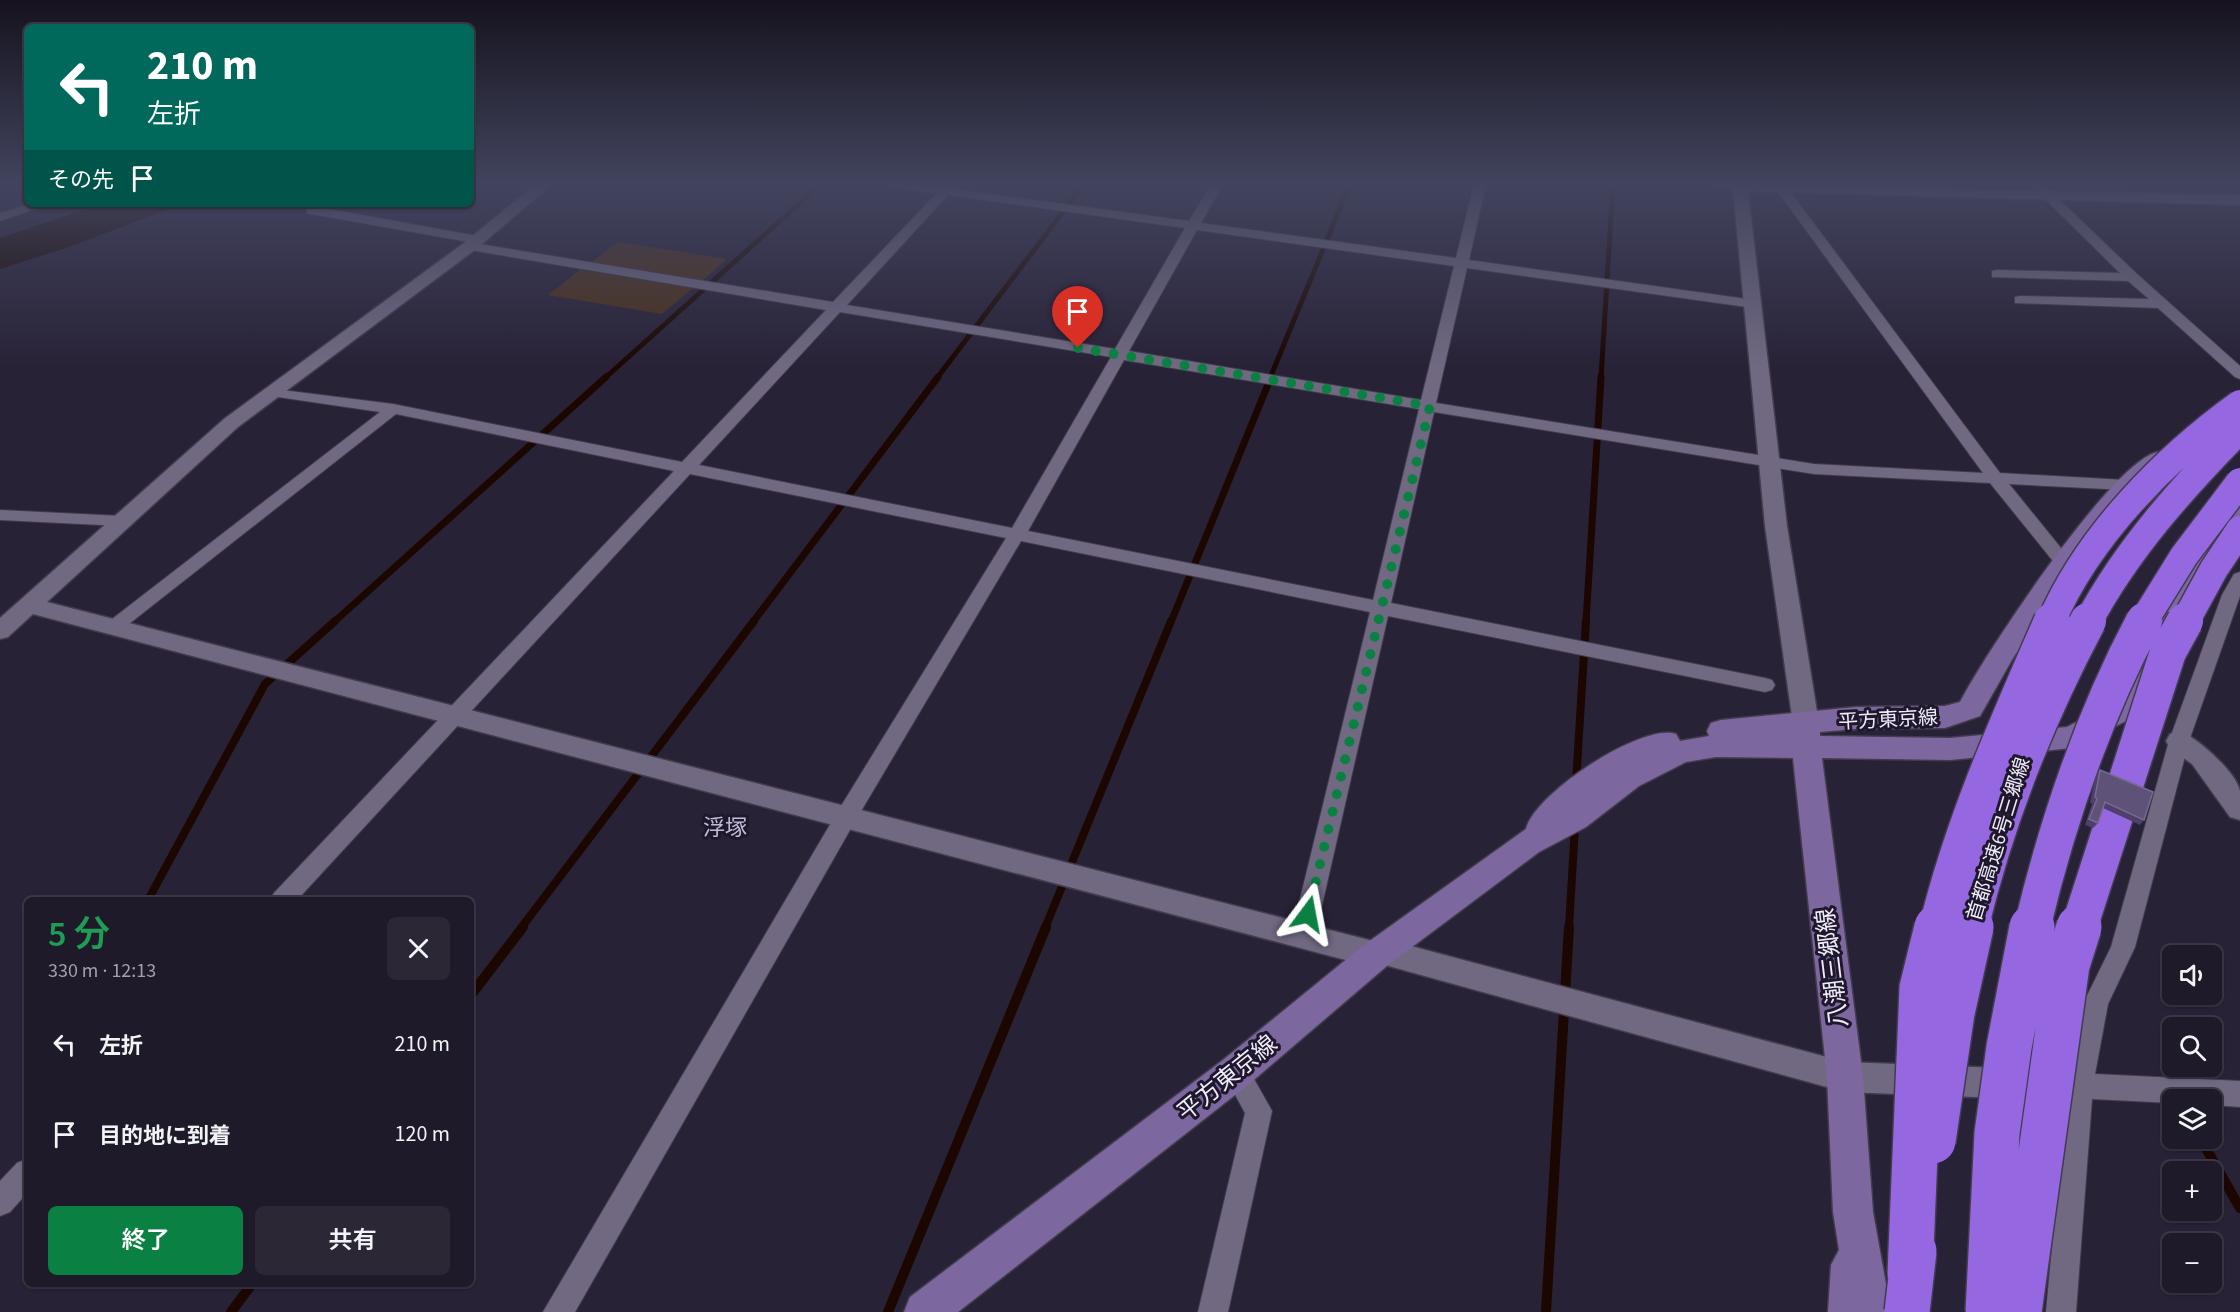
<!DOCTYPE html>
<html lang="ja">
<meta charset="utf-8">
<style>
:root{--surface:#1e1a29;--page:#2b2735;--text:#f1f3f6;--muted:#a1a1a8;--line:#3c3846;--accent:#0b8043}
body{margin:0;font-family:"Source Sans 3","Noto Sans JP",sans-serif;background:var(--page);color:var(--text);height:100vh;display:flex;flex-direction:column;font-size:22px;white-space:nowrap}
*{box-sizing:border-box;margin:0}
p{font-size:20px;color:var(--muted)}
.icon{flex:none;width:33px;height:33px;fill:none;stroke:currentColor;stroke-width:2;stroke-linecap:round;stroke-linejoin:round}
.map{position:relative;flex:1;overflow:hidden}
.sheet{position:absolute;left:24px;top:897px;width:450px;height:390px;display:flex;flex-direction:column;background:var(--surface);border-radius:9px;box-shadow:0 2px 4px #0004,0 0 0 2px var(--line)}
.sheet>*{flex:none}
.hud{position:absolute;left:24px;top:24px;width:450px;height:183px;border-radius:9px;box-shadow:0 2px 4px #0004,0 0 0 2px var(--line);background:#00695c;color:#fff;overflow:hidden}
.fabs{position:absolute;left:2162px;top:945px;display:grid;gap:12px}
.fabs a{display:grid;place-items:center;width:60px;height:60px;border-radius:9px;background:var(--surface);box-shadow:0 2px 4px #0004,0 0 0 2px var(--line);font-size:30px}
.pin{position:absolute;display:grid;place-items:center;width:51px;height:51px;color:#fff;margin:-62px -26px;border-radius:50% 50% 50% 0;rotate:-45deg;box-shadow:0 0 6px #0007}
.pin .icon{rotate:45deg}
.me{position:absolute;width:66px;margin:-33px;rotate:13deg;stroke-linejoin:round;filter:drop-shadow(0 0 4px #0008)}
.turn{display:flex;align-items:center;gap:21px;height:126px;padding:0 24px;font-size:27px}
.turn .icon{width:78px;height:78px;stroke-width:2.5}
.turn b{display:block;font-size:42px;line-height:51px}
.then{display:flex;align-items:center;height:57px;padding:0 24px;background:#0003;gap:12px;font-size:22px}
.round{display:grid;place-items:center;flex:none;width:63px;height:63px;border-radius:9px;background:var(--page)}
.overview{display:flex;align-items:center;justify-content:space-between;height:102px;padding:0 24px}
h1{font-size:36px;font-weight:600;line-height:45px;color:#1e9e55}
.button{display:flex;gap:12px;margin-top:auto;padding:12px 24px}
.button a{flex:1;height:69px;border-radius:9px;background:var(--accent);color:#fff;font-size:24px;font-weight:600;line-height:69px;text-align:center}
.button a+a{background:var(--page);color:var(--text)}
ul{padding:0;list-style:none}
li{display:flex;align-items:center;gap:18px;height:90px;padding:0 24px}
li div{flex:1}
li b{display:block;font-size:22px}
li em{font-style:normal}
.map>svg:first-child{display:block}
.green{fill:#4c311a}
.water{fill:#1b0700}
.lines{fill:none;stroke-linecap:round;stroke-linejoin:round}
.stream-far3{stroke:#1b0700;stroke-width:5}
.stream-far2{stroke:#1b0700;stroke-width:7}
.stream-far1{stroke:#1b0700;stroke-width:8}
.stream{stroke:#1b0700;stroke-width:10}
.minor-casing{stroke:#423c4e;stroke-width:2}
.tertiary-casing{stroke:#423c4e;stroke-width:3}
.secondary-casing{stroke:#423c4e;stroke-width:3}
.minor{fill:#716982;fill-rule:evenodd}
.tertiary{fill:#716982;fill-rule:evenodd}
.secondary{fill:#7c689e;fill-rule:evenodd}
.motorway-bridge-far2-casing{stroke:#423c4e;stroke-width:31;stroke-linecap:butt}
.motorway-bridge-far1-casing{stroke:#423c4e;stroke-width:39;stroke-linecap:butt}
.motorway-bridge-casing{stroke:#423c4e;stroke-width:48;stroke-linecap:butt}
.motorway-bridge-far2{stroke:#9567e0;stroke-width:28}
.motorway-bridge-far1{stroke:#9567e0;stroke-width:36}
.motorway-bridge{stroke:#9567e0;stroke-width:45}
.wall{fill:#4e406a}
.building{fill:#5f5279;stroke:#766a8e;stroke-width:1.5}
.route{stroke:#0b8043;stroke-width:10;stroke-dasharray:0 18}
.labels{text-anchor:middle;stroke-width:6;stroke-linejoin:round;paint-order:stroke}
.street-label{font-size:20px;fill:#efebfa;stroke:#1f182d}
.quarter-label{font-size:22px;fill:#c2bbd7;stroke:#1f182d}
.near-street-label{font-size:24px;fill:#efebfa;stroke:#1f182d}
</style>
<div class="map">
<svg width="2240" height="1312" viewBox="0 0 2240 1312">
<rect width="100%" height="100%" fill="#282237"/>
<path class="green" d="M 618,242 L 727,259 L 701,282 L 590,263 Z
M 580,270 L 693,288 L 662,314 L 548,295 Z"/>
<path class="water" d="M 102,204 L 182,204 L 69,247 L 0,269 L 0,238 Z"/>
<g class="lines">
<path class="stream-far3" d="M 605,378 L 821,184
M 937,378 L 1084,184
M 1270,378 L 1350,184
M 1601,378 L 1613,184"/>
<path class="stream-far2" d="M 334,622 L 606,377
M 753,622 L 938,377
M 1171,622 L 1271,377
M 1586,622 L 1601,377"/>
<path class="stream-far1" d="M 1576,783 L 1586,621
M 148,900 L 265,684 L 335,621
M 521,928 L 754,621
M 1045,928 L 1171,621
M 1569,928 L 1575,825"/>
<path class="stream" d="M 471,995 L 523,927
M 2200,1138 L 2240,1208
M 231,1312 L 252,1284
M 888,1312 L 1046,927
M 1546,1312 L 1569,927"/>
<defs>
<path id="minor" d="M 890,184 L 943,187 L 946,184 L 958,184 L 954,189 L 1189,221 L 1211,184 L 1223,184 L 1201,223 L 1456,258 L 1474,184 L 1486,184 L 1469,260 L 1754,300 L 1761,304 L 1754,308 L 1467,268 L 1436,403 L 1814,464 L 1983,473 L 1776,189 L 1782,185 L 1786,186 L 2000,473 L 2126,480 L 2134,485 L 2126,490 L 2009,484 L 2069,558 L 2072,562 L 2069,566 L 2057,566 L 1990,483 L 1814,474 L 1434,412 L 1391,603 L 1765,678 L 1772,680 L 1775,685 L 1772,690 L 1765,692 L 1388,616 L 1315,936 L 1311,943 L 1303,946 L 1295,943 L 1291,936 L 1370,612 L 1021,541 L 854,823 L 575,1312 L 543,1312 L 838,811 L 1006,538 L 690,474 L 297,900 L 270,900 L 274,893 L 674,471 L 396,414 L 120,631 L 106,631 L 103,626 L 380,412 L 271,396 L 266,394 L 263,391 L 266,388 L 393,404 L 682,462 L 826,310 L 470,250 L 463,246 L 469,242 L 311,214 L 307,213 L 307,207 L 313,204 L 328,204 L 323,208 L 483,237 L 484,240 L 479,244 L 833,302 L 937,193 L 896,188 ZM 948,195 L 1185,228 L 1115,349 L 847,305 ZM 1197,230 L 1454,266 L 1421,400 L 1129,351 ZM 840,312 L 1111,357 L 1012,528 L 699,465 ZM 1124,360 L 1419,409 L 1373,600 L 1028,531 Z
M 2030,184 L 2043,184 L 2137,274 L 2240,366 L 2240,379 L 2235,377 L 2158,308 L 2015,303 L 2015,297 L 2020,296 L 2149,299 L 2128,281 L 1992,277 L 1992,271 L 1997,270 L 2120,273 Z
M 30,204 L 49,204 L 0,221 L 0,213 Z
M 0,510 L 122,516 L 131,521 L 122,526 L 0,520 Z
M 2240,572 L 2240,596 L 2189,741 L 2135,947 L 2108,1004 L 2095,1074 L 2240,1081 L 2240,1107 L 2211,1105 L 2211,1100 L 2172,1100 L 2172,1103 L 2092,1099 L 2076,1312 L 2046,1312 L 2067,1086 L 2083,1004 L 2111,947 L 2169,741 L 2222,595 L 2234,574 Z
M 1236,1060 L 1245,1063 L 1272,1111 L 1228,1312 L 1198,1312 L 1245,1113 L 1223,1072 L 1227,1063 Z
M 27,1159 L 27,1193 L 10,1212 L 0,1216 L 0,1181 L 17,1163 Z"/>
<path id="tertiary" d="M 536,184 L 552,184 L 476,249 L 238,427 L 47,602 L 1373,941 L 1381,938 L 1845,1062 L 2080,1071 L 2091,1075 L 2096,1086 L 2091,1097 L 2080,1101 L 1845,1092 L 1385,965 L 1376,968 L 33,614 L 8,637 L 0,639 L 0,618 L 224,419 L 464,243 Z
M 1714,184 L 2240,195 L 2240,205 L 1748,191 L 1787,526 L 1819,724 L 1815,731 L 1806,733 L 1797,731 L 1793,724 L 1765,526 L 1733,189 L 1716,187 Z
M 2179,731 C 2197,737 2236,772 2240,791 C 2240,799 2240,811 2240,820 L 2230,817 L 2192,764 L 2170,748 L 2166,741 L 2170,734 Z"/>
<path id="secondary" d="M 2157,452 L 2165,454 L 2168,459 L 2128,500 L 2079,560 L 2013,658 L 1980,716 L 1945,728 L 1856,729 L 1820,732 L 1820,736 L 1950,738 L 2067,727 L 2111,704 L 2161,597 L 2214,522 L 2232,502 L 2240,500 L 2240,522 L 2182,605 L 2132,718 L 2072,748 L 1950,760 L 1822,758 L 1863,1077 L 1873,1212 L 1891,1312 L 1828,1312 L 1831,1265 L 1839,1250 L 1833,1212 L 1827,1077 L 1793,758 L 1716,757 L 1686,762 L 1639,786 L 1586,827 L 1539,852 L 1388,965 L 1249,1084 L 958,1312 L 904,1312 L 910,1297 L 1223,1060 L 1364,945 L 1526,829 C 1534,794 1641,723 1676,734 L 1680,741 L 1709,736 L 1707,731 L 1711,723 L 1721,720 L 1856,707 L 1945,706 L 1960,702 C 1985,654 2110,464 2157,452 Z"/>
</defs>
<use href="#minor" class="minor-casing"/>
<use href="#tertiary" class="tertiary-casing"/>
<use href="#secondary" class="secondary-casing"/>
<use href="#minor" class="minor"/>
<use href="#tertiary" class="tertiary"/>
<use href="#secondary" class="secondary"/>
<defs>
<path id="motorway-bridge-far2" d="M 2051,622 C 2088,536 2165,458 2240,404
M 2088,622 C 2127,549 2182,488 2240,429
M 2143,622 L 2184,556 L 2240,482
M 2185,622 L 2214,569 L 2240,530"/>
<path id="motorway-bridge-far1" d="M 1937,928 C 1963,821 2008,722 2052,621
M 1970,928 C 1996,820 2036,719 2088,621
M 2032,928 C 2057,823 2093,717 2144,621
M 2079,928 L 2168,652 L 2185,621"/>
<path id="motorway-bridge" d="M 1933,1141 L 1952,1013 L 1971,927
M 1910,1274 L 1922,988 L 1937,927
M 1907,1312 L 1914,1251
M 1988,1312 L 1997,1133 L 2009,1047 L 2032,927
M 2019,1312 L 2067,965 L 2079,927"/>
</defs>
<use href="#motorway-bridge-far2" class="motorway-bridge-far2-casing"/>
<use href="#motorway-bridge-far1" class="motorway-bridge-far1-casing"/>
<use href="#motorway-bridge" class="motorway-bridge-casing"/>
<use href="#motorway-bridge-far2" class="motorway-bridge-far2"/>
<use href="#motorway-bridge-far1" class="motorway-bridge-far1"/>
<use href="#motorway-bridge" class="motorway-bridge"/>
</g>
<path class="wall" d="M 2100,770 L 2144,820 L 2140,825 L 2103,808 L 2098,823 L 2093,828 L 2085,825 L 2092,804 L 2090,802 L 2096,775 Z"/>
<path class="building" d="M 2100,770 L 2153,792 L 2144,820 L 2105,802 L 2098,823 L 2089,819 L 2097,799 L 2095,797 Z"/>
<linearGradient id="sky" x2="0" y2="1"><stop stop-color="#16131e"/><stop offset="0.5" stop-color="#42445e"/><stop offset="1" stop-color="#42445e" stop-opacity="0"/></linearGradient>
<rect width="2240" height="367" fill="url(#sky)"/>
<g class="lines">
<path class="route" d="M 1078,348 L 1430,406 L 1308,914"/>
</g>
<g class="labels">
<g class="street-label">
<text transform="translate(1888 719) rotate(-3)" y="7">平方東京線</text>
<text transform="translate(1998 839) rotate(-73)" y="7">首都高速6号三郷線</text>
</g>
<g class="quarter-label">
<text x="725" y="835">浮塚</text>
</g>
<g class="near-street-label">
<text transform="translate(1832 968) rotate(-97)" y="8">八潮三郷線</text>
<text transform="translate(1227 1078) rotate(-39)" y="8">平方東京線</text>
</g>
</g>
</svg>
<div class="fabs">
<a><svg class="icon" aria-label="sound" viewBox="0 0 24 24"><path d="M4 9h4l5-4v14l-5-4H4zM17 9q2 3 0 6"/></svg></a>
<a><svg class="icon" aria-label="search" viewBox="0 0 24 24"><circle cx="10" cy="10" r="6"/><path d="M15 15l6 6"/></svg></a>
<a><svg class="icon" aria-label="layers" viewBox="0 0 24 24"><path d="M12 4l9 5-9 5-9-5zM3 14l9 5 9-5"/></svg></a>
<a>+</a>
<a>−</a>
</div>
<div class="pin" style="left:1078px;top:348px;background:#d93025"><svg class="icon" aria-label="arrive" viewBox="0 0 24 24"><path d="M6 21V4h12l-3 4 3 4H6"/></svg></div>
<svg class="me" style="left:1308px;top:914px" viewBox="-20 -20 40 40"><path d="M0-17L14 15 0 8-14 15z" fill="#0b8043" stroke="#fff" stroke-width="4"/></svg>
<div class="hud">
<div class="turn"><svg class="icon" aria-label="left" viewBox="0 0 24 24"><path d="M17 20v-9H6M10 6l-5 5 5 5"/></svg><div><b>210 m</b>左折</div></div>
<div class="then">その先<svg class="icon" aria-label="arrive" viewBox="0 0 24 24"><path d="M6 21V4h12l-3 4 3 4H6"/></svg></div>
</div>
<section class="sheet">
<div class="overview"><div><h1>5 分</h1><p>330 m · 12:13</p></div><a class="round"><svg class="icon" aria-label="close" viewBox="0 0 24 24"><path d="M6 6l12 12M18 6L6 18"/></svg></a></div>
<ul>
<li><svg class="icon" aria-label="left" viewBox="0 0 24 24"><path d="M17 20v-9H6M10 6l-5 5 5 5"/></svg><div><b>左折</b></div><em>210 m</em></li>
<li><svg class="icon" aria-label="arrive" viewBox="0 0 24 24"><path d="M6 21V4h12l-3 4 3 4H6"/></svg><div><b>目的地に到着</b></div><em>120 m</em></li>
</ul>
<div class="button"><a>終了</a><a>共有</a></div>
</section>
</div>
